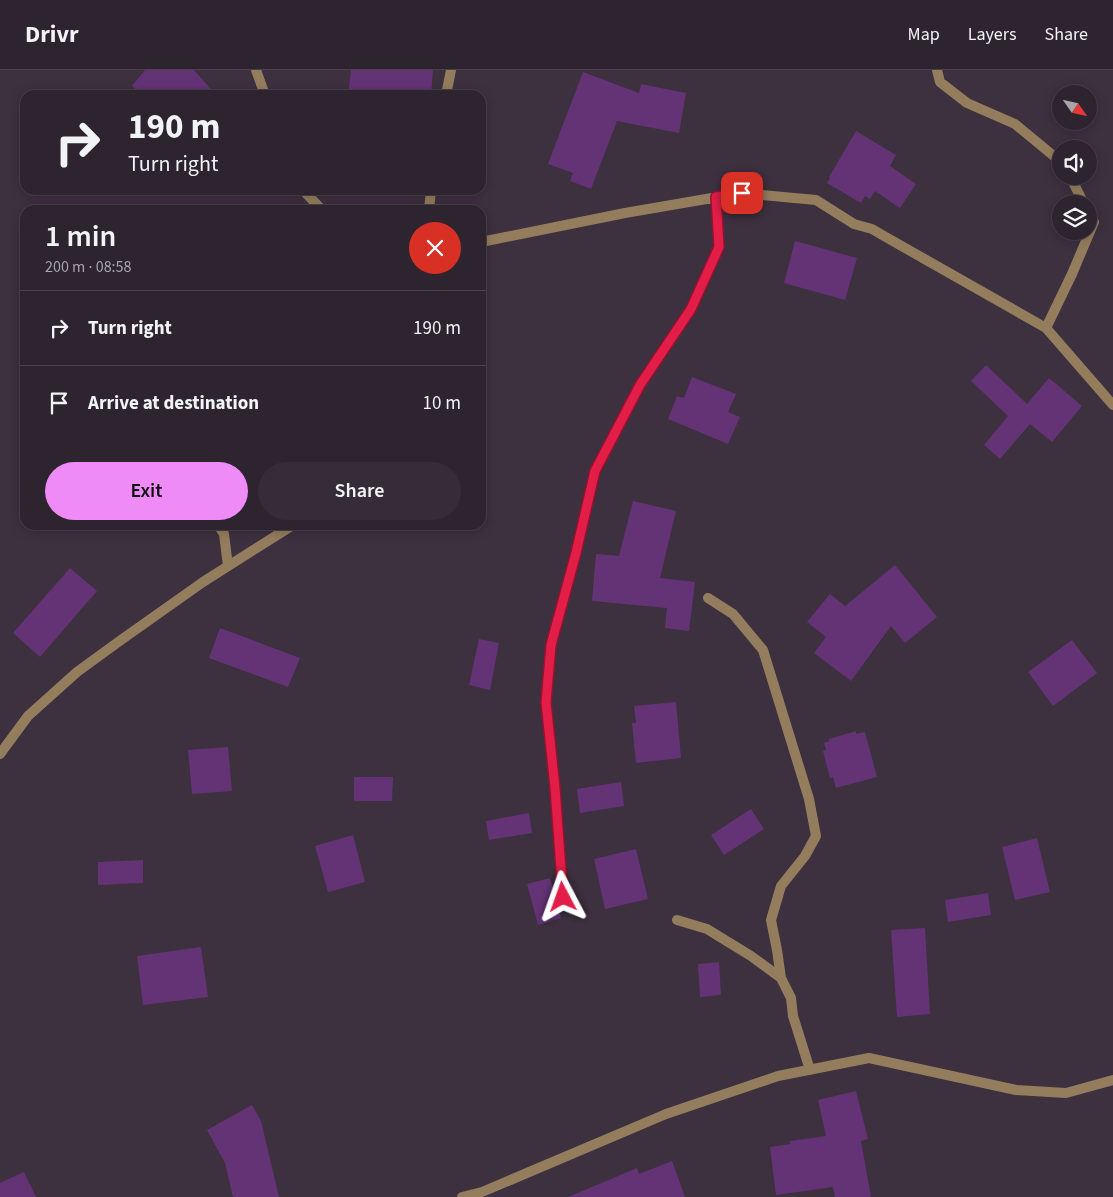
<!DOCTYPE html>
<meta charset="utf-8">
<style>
:root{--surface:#2e242f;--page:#362c37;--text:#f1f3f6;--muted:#a7a4aa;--line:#49414b;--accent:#ef8bf7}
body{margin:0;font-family:"Source Sans 3",sans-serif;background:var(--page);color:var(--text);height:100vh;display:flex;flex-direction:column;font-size:19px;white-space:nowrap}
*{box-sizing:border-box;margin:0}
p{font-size:16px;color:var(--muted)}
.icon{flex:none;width:28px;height:28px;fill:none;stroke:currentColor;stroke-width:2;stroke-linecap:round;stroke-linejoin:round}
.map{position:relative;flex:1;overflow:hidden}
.drawer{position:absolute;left:20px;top:135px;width:466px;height:325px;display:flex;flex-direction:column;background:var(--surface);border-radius:15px;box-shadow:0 2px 12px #0003,0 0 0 1px var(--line)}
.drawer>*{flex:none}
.top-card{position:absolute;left:20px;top:20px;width:466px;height:105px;border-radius:15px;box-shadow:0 2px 12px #0003,0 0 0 1px var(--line);background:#2e242f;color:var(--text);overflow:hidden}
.needle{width:32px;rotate:124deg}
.buttons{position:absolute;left:1052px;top:15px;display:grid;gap:10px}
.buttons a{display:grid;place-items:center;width:45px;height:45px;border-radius:50%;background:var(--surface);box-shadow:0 2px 12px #0003,0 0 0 1px var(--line);font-size:25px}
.pin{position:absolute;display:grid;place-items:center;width:42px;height:42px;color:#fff;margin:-21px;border-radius:10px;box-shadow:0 2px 8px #0006}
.me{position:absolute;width:55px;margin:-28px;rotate:356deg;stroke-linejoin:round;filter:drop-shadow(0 0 4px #0008)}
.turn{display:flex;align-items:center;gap:18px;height:105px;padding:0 25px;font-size:22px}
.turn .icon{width:65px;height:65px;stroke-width:2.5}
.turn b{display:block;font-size:35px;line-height:42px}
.round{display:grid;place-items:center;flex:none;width:52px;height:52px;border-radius:26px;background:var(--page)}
.head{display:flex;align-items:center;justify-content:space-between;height:85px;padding:0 25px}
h1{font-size:30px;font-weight:600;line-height:38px}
.button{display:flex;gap:10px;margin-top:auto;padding:10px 25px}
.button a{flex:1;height:58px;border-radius:30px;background:var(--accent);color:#111;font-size:20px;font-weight:600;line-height:58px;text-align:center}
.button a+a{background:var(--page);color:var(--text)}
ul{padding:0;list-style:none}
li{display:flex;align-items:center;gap:15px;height:75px;padding:0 25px;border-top:1px solid var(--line)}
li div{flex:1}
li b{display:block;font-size:19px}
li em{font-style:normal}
header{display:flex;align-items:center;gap:30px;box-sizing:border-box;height:70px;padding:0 25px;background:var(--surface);border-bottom:1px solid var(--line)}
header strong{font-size:24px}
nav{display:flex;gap:28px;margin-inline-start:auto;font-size:18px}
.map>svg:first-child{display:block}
.building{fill:#643376}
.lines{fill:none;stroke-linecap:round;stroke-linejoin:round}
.minor{stroke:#947d5d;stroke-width:10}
.route-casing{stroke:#92132f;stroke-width:12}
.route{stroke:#e11d48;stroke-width:9}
</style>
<header>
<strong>Drivr</strong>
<nav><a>Map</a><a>Layers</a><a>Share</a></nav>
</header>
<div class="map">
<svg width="1113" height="1127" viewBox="0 0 1113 1127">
<rect width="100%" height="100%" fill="#3d303f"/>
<path class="building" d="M 145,0 L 194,0 L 216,25 L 142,25 L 132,16 Z
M 351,0 L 433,0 L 431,25 L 348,25 Z
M 583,2 L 639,23 L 641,14 L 686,23 L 679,63 L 617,51 L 591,119 L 570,111 L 573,103 L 548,94 Z
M 856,61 L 896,85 L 890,96 L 916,114 L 900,138 L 875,121 L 870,129 L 865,126 L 861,133 L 827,113 L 830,108 L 829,107 Z
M 795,171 L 857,188 L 845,230 L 784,213 Z
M 986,295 L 1027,334 L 1049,308 L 1082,336 L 1052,372 L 1030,354 L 1000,389 L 984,375 L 1008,346 L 971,311 Z
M 692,307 L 736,324 L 728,342 L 740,347 L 728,374 L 668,349 L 677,326 L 684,328 Z
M 633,431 L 676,441 L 660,508 L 695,512 L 689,561 L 665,558 L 667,538 L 592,531 L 596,484 L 619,486 Z
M 895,495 L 937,547 L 905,573 L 891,556 L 851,611 L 814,583 L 826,567 L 807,552 L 830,524 L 845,536 Z
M 70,498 L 97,521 L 40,587 L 13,563 Z
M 220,558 L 300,588 L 288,617 L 209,588 Z
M 479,569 L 499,573 L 490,620 L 469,615 Z
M 1072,570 L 1097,603 L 1053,636 L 1028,602 Z
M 676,632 L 681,688 L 636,693 L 632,653 L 636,653 L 634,636 Z
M 856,661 L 856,664 L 865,662 L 877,707 L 836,718 L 833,707 L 830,708 L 823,681 L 826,680 L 824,673 L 829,671 L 829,669 Z
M 228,677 L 232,721 L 192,724 L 188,680 Z
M 354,707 L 393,707 L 392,731 L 354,731 Z
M 621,712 L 624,736 L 580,743 L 577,719 Z
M 751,739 L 764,759 L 724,785 L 711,765 Z
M 529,743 L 532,763 L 489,770 L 486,751 Z
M 353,765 L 365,812 L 328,822 L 315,776 Z
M 1037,768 L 1050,822 L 1015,830 L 1002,777 Z
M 636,779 L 648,829 L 605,839 L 594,789 Z
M 143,790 L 143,813 L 98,815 L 98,792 Z
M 550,808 L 561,848 L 538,855 L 527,814 Z
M 988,823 L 991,845 L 948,852 L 945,830 Z
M 925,858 L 930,944 L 897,947 L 891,860 Z
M 201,877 L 208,927 L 143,935 L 137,886 Z
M 719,892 L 721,925 L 700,927 L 698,894 Z
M 856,1021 L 868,1069 L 861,1071 L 871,1127 L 835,1127 L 833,1117 L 776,1125 L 770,1077 L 790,1074 L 790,1071 L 826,1066 L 818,1030 Z
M 252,1035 L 261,1051 L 279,1127 L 233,1127 L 225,1093 L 207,1060 Z
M 672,1091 L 685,1127 L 568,1127 L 637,1098 L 639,1104 Z
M 24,1102 L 36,1127 L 0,1127 L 0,1113 Z"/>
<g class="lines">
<path class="minor" d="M 256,0 L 265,25
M 937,0 L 940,12 L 967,33 L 1015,54 L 1061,92
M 446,25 L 451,0
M 1070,106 L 1084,134
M 303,120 L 322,140
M 429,140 L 431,120
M 481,172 L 625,143 L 741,123 L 816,130 L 854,154 L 872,159 L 884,166 L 1046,258 L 1113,335
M 1046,258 L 1072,204 L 1094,152 L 1089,142
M 218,455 L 224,464 L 228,496
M 708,528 L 733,544 L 763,580 L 809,729 L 816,766 L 805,786 L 781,816 L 771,850 L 777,880 L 781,908
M 0,684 L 28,646 L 77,602 L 121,570 L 203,512 L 293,455
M 563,827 L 555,719 L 546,632 L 551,575 L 576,483 L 595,401 L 640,315 L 691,239 L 719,177 L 716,127
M 677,850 L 707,859 L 751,886 L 781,908 L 791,928 L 793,946 L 810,1000
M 462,1127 L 482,1122 L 666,1044 L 778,1006 L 869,988 L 1016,1020 L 1066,1023 L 1113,1010"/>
</g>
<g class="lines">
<defs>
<path id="route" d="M 563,827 L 555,718 L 546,632 L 551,575 L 576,483 L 595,401 L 640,315 L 691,239 L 719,177 L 716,127 L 742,123"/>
</defs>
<use href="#route" class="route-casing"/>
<use href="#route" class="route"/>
</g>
</svg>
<div class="buttons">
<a><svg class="needle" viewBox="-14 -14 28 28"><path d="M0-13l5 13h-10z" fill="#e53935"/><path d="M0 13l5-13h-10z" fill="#a7a4aa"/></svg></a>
<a><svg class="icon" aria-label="sound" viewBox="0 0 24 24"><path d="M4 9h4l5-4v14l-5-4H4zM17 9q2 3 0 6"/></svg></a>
<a><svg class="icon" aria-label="layers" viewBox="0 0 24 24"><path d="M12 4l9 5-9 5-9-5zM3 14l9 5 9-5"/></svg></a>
</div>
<div class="pin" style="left:742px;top:123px;background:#d93025"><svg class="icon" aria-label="arrive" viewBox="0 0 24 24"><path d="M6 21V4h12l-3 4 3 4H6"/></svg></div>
<svg class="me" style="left:563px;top:827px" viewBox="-20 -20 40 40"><path d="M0-17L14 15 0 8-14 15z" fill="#e11d48" stroke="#fff" stroke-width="4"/></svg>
<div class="top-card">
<div class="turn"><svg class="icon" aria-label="right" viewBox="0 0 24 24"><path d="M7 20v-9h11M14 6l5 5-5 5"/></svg><div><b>190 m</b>Turn right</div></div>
</div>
<section class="drawer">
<div class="head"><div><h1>1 min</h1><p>200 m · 08:58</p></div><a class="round" style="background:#d93025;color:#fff"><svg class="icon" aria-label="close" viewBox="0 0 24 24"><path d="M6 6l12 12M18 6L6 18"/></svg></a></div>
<ul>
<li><svg class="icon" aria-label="right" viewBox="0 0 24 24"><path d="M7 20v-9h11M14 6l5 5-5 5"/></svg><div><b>Turn right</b></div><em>190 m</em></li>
<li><svg class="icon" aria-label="arrive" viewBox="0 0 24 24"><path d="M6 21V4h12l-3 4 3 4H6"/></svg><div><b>Arrive at destination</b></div><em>10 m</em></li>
</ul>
<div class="button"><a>Exit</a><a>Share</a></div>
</section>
</div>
